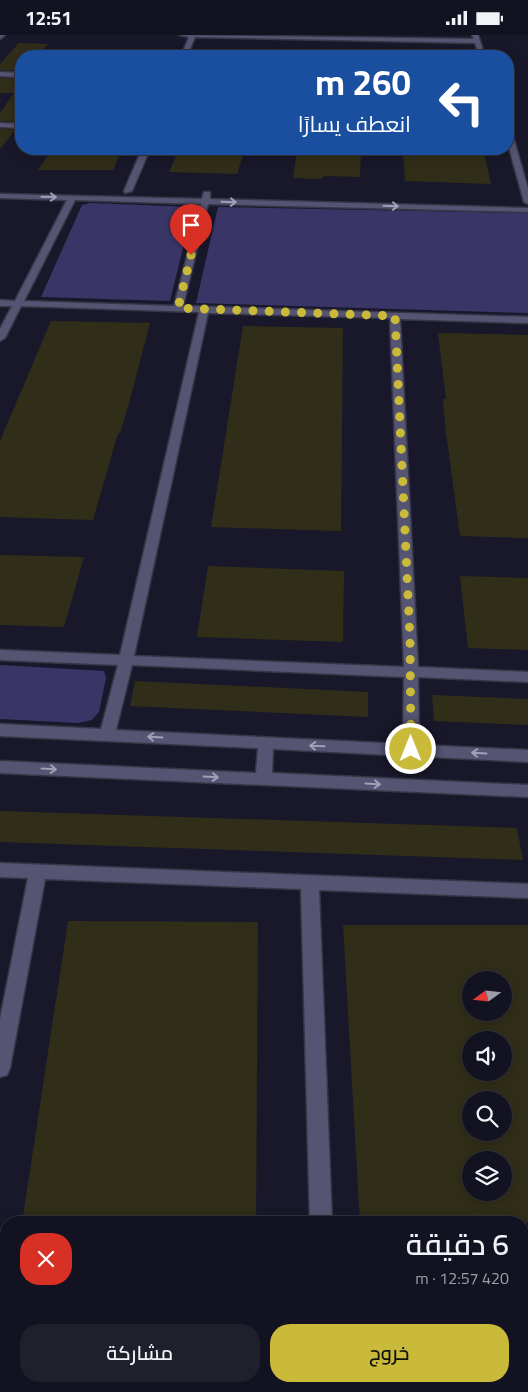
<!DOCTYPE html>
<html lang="ar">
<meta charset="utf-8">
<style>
:root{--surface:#131220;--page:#20202d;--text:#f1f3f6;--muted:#9d9ea5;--line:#32323e;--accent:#caba3a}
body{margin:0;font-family:Georgia,Cairo,serif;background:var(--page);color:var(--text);direction:rtl;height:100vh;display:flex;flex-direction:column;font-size:19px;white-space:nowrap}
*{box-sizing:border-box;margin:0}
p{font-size:16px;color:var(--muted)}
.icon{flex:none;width:28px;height:28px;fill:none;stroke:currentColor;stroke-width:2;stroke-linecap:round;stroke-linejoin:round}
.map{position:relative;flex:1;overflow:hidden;direction:ltr}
.sheet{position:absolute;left:0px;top:1181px;width:529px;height:176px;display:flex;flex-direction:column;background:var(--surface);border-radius:20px 20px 0 0;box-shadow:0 2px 12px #0003,0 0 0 1px var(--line);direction:rtl}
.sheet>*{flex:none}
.hud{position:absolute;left:15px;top:15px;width:499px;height:105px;border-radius:20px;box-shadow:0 2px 12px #0003,0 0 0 1px var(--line);direction:rtl;background:#1a4fa0;color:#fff;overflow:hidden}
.needle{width:32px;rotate:255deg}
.tools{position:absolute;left:462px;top:936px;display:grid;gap:10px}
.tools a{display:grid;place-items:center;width:50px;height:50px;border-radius:50%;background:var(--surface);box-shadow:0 2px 12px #0003,0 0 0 1px var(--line);font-size:25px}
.pin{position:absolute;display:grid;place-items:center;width:42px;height:42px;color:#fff;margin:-51px -21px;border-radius:50% 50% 50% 0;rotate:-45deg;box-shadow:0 0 5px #0007}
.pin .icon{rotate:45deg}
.me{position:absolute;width:55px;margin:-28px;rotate:0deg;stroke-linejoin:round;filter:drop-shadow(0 0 4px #0008)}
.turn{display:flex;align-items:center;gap:18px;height:105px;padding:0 20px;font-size:22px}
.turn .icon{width:65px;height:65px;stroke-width:2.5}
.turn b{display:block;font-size:35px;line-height:42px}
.round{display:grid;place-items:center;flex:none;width:52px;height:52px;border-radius:20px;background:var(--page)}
.summary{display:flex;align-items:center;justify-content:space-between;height:85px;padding:0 20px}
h1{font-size:30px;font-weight:600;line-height:38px}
.primary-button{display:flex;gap:10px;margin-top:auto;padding:10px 20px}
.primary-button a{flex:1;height:58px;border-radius:20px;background:var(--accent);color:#111;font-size:20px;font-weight:600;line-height:58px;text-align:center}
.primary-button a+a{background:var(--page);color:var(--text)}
.status{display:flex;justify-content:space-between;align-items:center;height:35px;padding:0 25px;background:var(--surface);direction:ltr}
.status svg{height:14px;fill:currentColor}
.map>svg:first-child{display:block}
.green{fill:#3a3567}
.building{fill:#302e19;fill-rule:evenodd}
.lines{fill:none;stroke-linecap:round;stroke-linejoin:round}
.minor-casing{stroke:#373647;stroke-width:3}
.minor{fill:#555472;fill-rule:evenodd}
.oneway{stroke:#a0a0b5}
.route{stroke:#caba3a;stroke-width:9;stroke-dasharray:0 16.2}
</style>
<div class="status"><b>12:51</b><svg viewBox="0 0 49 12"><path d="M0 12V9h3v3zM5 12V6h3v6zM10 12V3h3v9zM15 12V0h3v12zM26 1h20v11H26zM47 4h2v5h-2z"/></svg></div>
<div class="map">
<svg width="528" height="1357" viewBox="0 0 528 1357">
<rect width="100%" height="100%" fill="#19182a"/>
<path class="green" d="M 90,168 L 193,172 L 170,266 L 41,262 L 82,170 Z
M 218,172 L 528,178 L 528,278 L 196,268 Z
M 0,630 L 104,636 L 106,643 L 99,677 L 92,685 L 78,688 L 0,684 Z"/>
<path class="building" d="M 19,8 L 48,9 L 38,21 L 21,21 L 21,36 L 0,35 L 0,29 Z
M 0,43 L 21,44 L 21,87 L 0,86 L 0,78 L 14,58 L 0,58 Z
M 0,94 L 15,95 L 0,114 Z
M 52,114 L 122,114 L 113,135 L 38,135 Z
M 179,114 L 245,114 L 237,139 L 169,137 Z
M 297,114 L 361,115 L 360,142 L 330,141 L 322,142 L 322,144 L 293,143 Z
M 458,117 L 484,117 L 491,149 L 405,146 L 403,118 L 459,119 Z
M 51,286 L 150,288 L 128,372 L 120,398 L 118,398 L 93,485 L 0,482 L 0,406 Z
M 243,291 L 343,293 L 341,496 L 211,492 Z
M 438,298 L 528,300 L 528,503 L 460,501 L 445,390 L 443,364 L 446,364 Z
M 0,520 L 84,522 L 64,592 L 0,590 Z
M 208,531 L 344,536 L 343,607 L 197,602 Z
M 460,541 L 528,543 L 528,615 L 468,613 Z
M 135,646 L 368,657 L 368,682 L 130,671 Z
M 432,660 L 528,664 L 528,690 L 434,686 Z
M 0,776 L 517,793 L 523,825 L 0,807 Z
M 68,886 L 258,887 L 256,1188 L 22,1188 Z
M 343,890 L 528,890 L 528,1188 L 360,1188 ZM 471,945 L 504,945 L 504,978 L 471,978 ZM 471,1005 L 504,1005 L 504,1038 L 471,1038 ZM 471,1065 L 504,1065 L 504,1098 L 471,1098 ZM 471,1125 L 504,1125 L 504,1158 L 471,1158 Z"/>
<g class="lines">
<defs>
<path id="minor" d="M 0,0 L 5,0 L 0,4 Z
M 179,0 L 474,4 L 472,0 L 478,0 L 485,21 L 479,21 L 475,8 L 195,2 L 187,21 L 181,21 L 189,2 Z
M 0,37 L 21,38 L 21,42 L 0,41 Z
M 0,88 L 21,89 L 21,93 L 0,92 Z
M 508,96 L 512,98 L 528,154 L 528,169 L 524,167 L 508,109 Z
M 142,114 L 150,114 L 132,156 L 125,158 L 124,156 Z
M 204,157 L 210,157 L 210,164 L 528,173 L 528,177 L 208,169 L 183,271 L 528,282 L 528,288 L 400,284 L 418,632 L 528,637 L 528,647 L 418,642 L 419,710 L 528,715 L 528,727 L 273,714 L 272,738 L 528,750 L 528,762 L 0,738 L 0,726 L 256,738 L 258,713 L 0,701 L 0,689 L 101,694 L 118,630 L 0,625 L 0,615 L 120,620 L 199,277 L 21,271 L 5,303 L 0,306 L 0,294 L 12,271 L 0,271 L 0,265 L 15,266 L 67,165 L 0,163 L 0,159 L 202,164 ZM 75,165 L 201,169 L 174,271 L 24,266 ZM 208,278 L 390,283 L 404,632 L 134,621 ZM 132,630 L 404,642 L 403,709 L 116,695 Z
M 0,828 L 528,849 L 528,863 L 319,855 L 332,1188 L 310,1188 L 301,854 L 45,844 L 10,1033 L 7,1040 L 0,1042 L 0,984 L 28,843 L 0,842 Z
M 315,1351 L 339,1351 L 339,1357 L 315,1357 Z"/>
</defs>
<use href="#minor" class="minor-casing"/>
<use href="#minor" class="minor"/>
</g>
<defs><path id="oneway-shaft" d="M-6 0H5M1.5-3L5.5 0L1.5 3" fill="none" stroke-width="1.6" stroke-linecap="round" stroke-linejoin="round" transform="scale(1.25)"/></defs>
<g class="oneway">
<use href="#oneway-shaft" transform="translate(49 162) rotate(1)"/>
<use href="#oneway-shaft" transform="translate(229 167) rotate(2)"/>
<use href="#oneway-shaft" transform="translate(391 171) rotate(2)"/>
<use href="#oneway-shaft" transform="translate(155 702) rotate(-177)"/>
<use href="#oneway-shaft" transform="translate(317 711) rotate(-178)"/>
<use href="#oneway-shaft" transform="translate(479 718) rotate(-177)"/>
<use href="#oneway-shaft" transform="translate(49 734) rotate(3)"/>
<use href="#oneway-shaft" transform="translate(211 742) rotate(3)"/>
<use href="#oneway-shaft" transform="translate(373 749) rotate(3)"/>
</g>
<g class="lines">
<path class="route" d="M 191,220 L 178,273 L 395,281 L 410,604 L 411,714"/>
</g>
</svg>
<div class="tools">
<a><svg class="needle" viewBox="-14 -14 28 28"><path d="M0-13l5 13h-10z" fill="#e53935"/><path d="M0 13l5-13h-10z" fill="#9d9ea5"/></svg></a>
<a><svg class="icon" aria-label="sound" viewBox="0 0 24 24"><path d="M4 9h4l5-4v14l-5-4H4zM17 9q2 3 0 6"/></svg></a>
<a><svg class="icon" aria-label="search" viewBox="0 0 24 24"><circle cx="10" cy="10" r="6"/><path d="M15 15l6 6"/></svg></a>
<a><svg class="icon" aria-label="layers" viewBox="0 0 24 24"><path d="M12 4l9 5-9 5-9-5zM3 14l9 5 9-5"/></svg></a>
</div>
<div class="pin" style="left:191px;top:220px;background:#d93025"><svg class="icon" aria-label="arrive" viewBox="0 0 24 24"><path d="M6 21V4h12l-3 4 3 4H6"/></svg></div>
<svg class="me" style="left:411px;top:714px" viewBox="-20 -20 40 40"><circle r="17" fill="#caba3a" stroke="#fff" stroke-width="3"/><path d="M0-11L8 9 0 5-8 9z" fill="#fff"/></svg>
<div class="hud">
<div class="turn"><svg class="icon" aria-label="left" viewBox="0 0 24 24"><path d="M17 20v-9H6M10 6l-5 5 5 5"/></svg><div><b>260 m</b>انعطف يسارًا</div></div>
</div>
<section class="sheet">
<div class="summary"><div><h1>6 دقيقة</h1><p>420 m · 12:57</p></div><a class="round" style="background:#d93025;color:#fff"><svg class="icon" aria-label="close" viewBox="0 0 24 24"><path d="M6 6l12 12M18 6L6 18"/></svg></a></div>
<div class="primary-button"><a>خروج</a><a>مشاركة</a></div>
</section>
</div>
